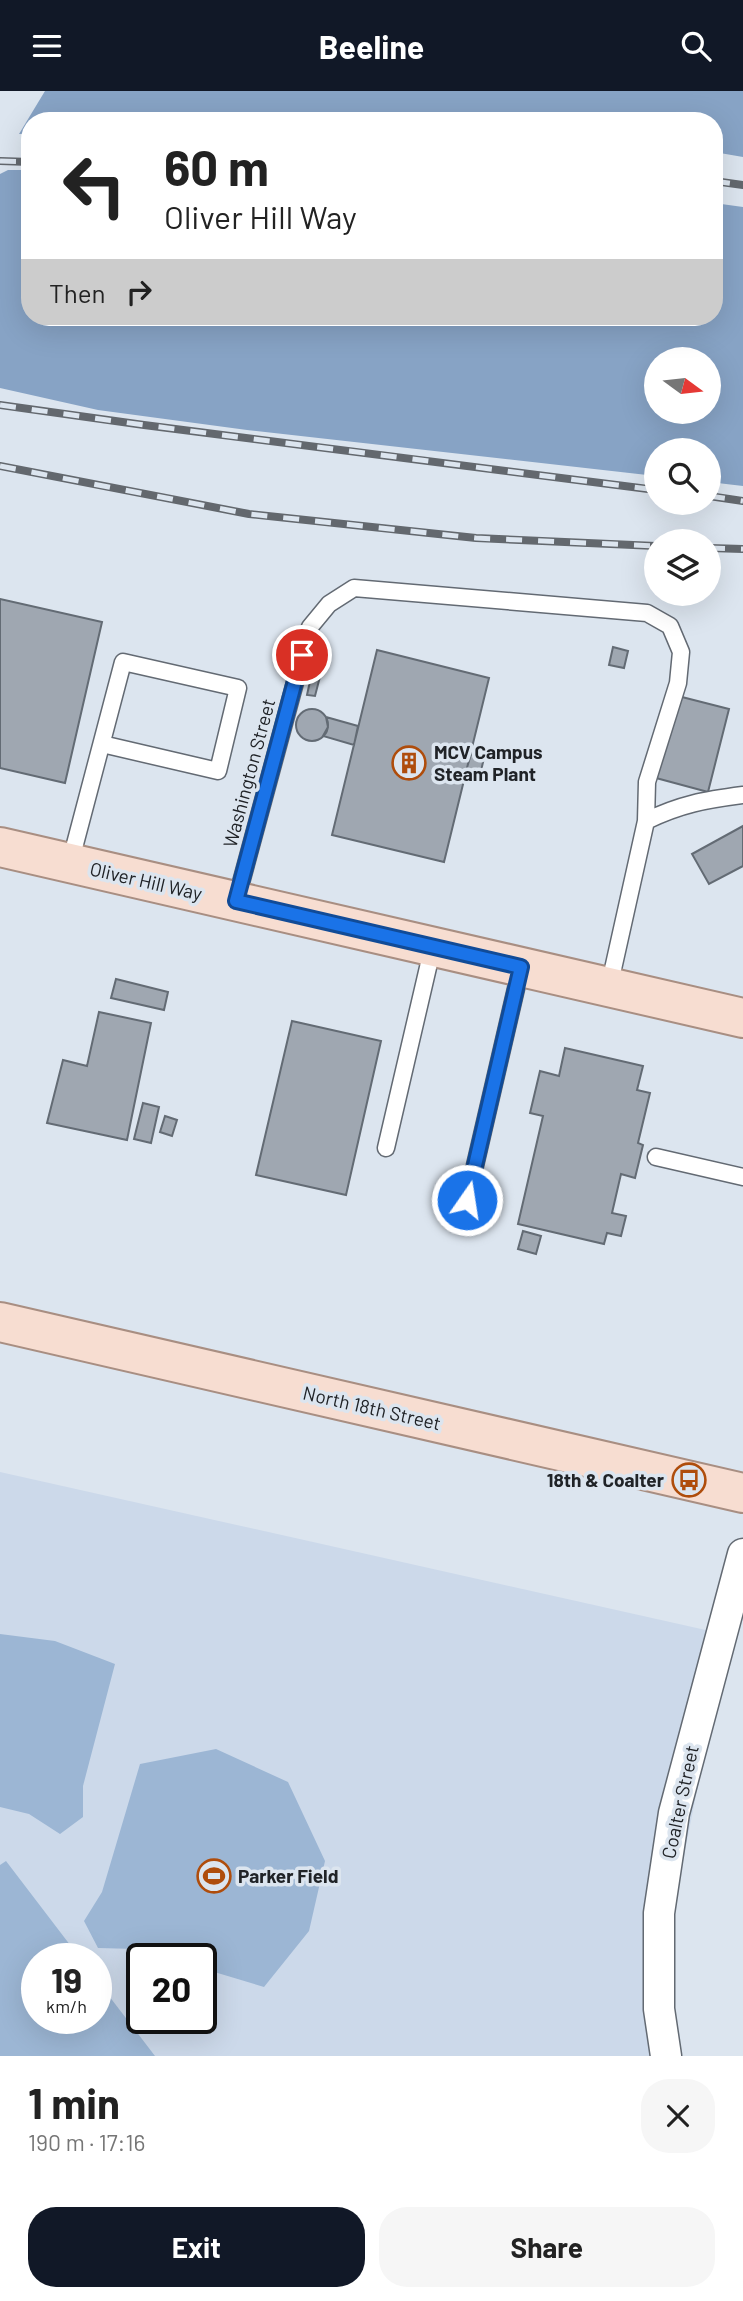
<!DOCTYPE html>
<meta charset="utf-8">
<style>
:root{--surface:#fff;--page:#f6f6f6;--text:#222;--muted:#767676;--accent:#111827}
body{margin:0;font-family:Barlow,sans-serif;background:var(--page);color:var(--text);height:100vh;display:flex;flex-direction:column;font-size:26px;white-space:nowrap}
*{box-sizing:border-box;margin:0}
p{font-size:23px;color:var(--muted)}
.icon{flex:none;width:38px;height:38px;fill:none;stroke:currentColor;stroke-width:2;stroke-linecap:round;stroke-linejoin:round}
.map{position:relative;height:1965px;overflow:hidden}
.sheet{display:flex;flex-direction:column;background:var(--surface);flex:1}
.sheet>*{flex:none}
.hud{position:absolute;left:21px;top:21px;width:702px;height:214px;border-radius:28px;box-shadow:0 7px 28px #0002;background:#fff;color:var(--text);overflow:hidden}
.needle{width:46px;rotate:105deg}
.tools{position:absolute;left:644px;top:256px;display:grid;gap:14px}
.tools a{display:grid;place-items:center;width:77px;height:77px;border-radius:50%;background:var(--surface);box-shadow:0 7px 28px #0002;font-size:35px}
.speed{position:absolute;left:21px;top:1852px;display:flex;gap:14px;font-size:35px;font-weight:700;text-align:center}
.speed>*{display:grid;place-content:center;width:91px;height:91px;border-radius:50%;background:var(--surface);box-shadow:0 7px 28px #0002;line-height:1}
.speed small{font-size:18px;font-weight:400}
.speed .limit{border:4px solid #111;border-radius:10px;background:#fff;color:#111}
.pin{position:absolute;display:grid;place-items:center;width:60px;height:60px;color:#fff;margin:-30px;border:4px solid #fff;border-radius:50%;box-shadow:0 2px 7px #0007}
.me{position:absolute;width:77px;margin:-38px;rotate:13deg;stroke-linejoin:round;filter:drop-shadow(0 0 5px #0008)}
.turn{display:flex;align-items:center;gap:24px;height:147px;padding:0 28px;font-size:32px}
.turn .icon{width:91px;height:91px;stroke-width:2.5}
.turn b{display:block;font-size:49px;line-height:60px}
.then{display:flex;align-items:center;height:66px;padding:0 28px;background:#0003;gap:14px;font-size:26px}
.round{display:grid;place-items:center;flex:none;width:74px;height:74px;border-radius:28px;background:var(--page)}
.summary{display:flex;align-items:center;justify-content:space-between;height:119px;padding:0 28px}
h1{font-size:42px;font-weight:700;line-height:52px}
.cta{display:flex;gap:14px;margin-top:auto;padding:14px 28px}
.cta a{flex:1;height:80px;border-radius:28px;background:var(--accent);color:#fff;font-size:28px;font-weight:700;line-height:80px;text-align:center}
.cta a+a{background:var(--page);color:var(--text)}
header{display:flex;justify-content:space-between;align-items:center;height:91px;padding:0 28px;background:var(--accent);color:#fff;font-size:32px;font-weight:700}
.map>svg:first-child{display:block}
.built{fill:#ccd9ea;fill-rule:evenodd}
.green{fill:#9cb6d4}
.forest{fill:#87a3c5;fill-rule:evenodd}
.building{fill:#9fa7b1;stroke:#636b74;stroke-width:2}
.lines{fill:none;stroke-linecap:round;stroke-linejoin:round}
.service-casing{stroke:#636a73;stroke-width:19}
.minor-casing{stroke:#636a73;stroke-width:33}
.primary-casing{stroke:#a88e82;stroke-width:42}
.service{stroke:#fff;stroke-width:16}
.minor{stroke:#fff;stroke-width:30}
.primary{stroke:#f7ddd1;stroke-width:38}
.rail-casing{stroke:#63686e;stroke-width:8}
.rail{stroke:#dce5ef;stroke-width:5;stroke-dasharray:16;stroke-linecap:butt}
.route-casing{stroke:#114b97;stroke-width:18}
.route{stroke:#1a73e8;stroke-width:12}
.labels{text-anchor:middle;stroke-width:7;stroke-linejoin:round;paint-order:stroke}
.poi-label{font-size:19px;font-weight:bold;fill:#202327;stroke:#dce5ef;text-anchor:start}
.street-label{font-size:19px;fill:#202327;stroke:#dce5ef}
</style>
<header><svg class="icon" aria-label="menu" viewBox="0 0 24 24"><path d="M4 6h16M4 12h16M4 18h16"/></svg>Beeline<svg class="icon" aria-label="search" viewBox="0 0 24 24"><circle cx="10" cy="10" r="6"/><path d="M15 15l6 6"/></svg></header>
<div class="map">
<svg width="743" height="1965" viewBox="0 0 743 1965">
<rect width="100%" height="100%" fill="#dce5ef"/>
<path class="built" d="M 0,1381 L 728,1544 L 672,1825 L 667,1965 L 0,1965 ZM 37,1867 L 96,1867 L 96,1927 L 37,1927 ZM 142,1867 L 201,1867 L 201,1927 L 142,1927 Z"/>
<path class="green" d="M 0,1543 L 55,1550 L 115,1573 L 83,1695 L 83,1726 L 60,1743 L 29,1723 L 0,1716 Z
M 216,1658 L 288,1691 L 325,1770 L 309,1840 L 264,1896 L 201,1877 L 201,1867 L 167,1867 L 136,1858 L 98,1857 L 84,1830 L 102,1801 L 140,1673 Z
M 6,1770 L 80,1867 L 37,1867 L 37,1927 L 96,1927 L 96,1888 L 155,1965 L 0,1965 L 0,1774 Z"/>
<path class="forest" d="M 45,0 L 743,0 L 743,66 L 714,61 L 714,30 L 30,30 L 30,43 L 19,43 Z
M 8,79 L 30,79 L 30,226 L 714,226 L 714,112 L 743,116 L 743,395 L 709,391 L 709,359 L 656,359 L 656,385 L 247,339 L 98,319 L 0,297 L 0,83 ZM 656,268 L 709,268 L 709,320 L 656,320 Z"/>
<path class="building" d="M 0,508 L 102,531 L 65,692 L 0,677 Z
M 613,556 L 628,560 L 624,577 L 609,574 Z
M 377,559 L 489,587 L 444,771 L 332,744 Z
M 314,572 L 323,574 L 315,605 L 307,604 Z
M 678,605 L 729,618 L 708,701 L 656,687 Z
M296 634a16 16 0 1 1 32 0a16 16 0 1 1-32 0Z
M 326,626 L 358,635 L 354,654 L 323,645 L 328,636 Z
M 471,663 L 484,667 L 480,684 L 466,680 Z
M 743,735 L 743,775 L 709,793 L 692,763 Z
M 116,888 L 168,901 L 164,919 L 111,907 Z
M 99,921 L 151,932 L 127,1049 L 47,1032 L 63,969 L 87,975 Z
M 292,930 L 381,950 L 346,1104 L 256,1084 Z
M 565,957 L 643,975 L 637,999 L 650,1002 L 638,1052 L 643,1054 L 635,1087 L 621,1083 L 612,1122 L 626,1125 L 621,1145 L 607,1142 L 604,1153 L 518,1133 L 543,1025 L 530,1022 L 540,980 L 559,985 Z
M 143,1012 L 159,1016 L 151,1052 L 134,1048 Z
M 165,1025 L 177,1029 L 172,1045 L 160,1041 Z
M 523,1140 L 541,1145 L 536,1163 L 518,1158 Z"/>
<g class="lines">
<defs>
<path id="service" d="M 70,772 L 123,571 L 238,597 L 218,680 L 102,653
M 236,810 L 310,536 L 329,513 L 354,497 L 647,522 L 670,535 L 681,561 L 678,592 L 647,691 L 646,730
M 609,896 L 646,730 C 681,713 705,709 743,704
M 386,1057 L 433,855
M 656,1066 L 743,1086
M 467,1109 L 521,876"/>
<path id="minor" d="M 666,1965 L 659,1918 L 659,1822 L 674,1722 L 743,1463"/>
<path id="primary" d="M 0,756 L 743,927
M 0,1231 L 743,1402"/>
</defs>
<use href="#service" class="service-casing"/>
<use href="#minor" class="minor-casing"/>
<use href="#primary" class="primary-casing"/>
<use href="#service" class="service"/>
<use href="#minor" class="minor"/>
<use href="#primary" class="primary"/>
<defs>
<path id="rail" d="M 0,70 L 30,71
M 714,90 L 743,94
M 0,314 L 144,334 L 656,399
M 0,375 L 249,423 L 476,447 L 656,455
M 709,405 L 743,410
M 709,457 L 743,458"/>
</defs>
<use href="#rail" class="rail-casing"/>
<use href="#rail" class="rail"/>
</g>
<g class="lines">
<defs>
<path id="route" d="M 302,564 L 236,810 L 521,876 L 467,1109"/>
</defs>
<use href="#route" class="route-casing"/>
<use href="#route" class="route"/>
</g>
<defs>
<symbol id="building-ring" viewBox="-11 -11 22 22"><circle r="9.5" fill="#dce5ef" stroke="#af4d0c" stroke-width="1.5"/><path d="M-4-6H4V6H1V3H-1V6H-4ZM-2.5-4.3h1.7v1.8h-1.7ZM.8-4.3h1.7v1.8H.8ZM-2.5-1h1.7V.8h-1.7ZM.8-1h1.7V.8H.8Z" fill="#af4d0c"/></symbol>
<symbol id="bus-ring" viewBox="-11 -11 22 22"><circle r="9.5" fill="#dce5ef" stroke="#af4d0c" stroke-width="1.5"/><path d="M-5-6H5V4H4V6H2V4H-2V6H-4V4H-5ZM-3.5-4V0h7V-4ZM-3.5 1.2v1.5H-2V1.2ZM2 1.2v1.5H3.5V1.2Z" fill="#af4d0c"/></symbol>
<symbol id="stadium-ring" viewBox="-11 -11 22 22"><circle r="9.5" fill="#dce5ef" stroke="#af4d0c" stroke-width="1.5"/><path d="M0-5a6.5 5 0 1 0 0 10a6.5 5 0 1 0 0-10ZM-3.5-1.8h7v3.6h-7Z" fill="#af4d0c"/></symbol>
</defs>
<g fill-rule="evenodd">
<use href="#building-ring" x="390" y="653" width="38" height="38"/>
<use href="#bus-ring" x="670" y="1370" width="38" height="38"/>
<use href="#stadium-ring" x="195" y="1766" width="38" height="38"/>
</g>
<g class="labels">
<g class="poi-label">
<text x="434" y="668">MCV Campus<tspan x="434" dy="22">Steam Plant</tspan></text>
<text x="664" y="1396" text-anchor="end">18th &amp; Coalter</text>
<text x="238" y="1792">Parker Field</text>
</g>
<g class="street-label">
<text transform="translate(249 682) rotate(-75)" y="7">Washington Street</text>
<text transform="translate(146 790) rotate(13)" y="7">Oliver Hill Way</text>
<text transform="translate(372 1317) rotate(13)" y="7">North 18th Street</text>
<text transform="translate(680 1711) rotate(-78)" y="7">Coalter Street</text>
</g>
</g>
</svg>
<div class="tools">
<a><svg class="needle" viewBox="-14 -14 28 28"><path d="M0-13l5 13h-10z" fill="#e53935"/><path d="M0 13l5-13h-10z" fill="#767676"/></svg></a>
<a><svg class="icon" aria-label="search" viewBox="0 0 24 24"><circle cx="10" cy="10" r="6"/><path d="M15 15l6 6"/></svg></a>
<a><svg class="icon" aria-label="layers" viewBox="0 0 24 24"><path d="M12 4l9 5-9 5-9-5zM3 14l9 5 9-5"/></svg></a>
</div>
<div class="speed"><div>19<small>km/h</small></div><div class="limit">20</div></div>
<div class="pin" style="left:302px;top:564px;background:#d93025"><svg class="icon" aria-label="arrive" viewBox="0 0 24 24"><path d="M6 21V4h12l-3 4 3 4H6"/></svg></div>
<svg class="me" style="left:467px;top:1109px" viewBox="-20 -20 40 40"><circle r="17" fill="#1a73e8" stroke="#fff" stroke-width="3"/><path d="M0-11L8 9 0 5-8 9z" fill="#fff"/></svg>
<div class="hud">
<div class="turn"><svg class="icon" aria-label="left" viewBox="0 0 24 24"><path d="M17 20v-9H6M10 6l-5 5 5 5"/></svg><div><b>60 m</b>Oliver Hill Way</div></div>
<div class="then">Then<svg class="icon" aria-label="right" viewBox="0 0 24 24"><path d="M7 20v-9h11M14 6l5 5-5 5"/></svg></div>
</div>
</div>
<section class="sheet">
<div class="summary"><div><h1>1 min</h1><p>190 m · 17:16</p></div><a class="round"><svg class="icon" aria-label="close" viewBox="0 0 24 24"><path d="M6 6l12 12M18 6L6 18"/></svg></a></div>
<div class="cta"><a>Exit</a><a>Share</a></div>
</section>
